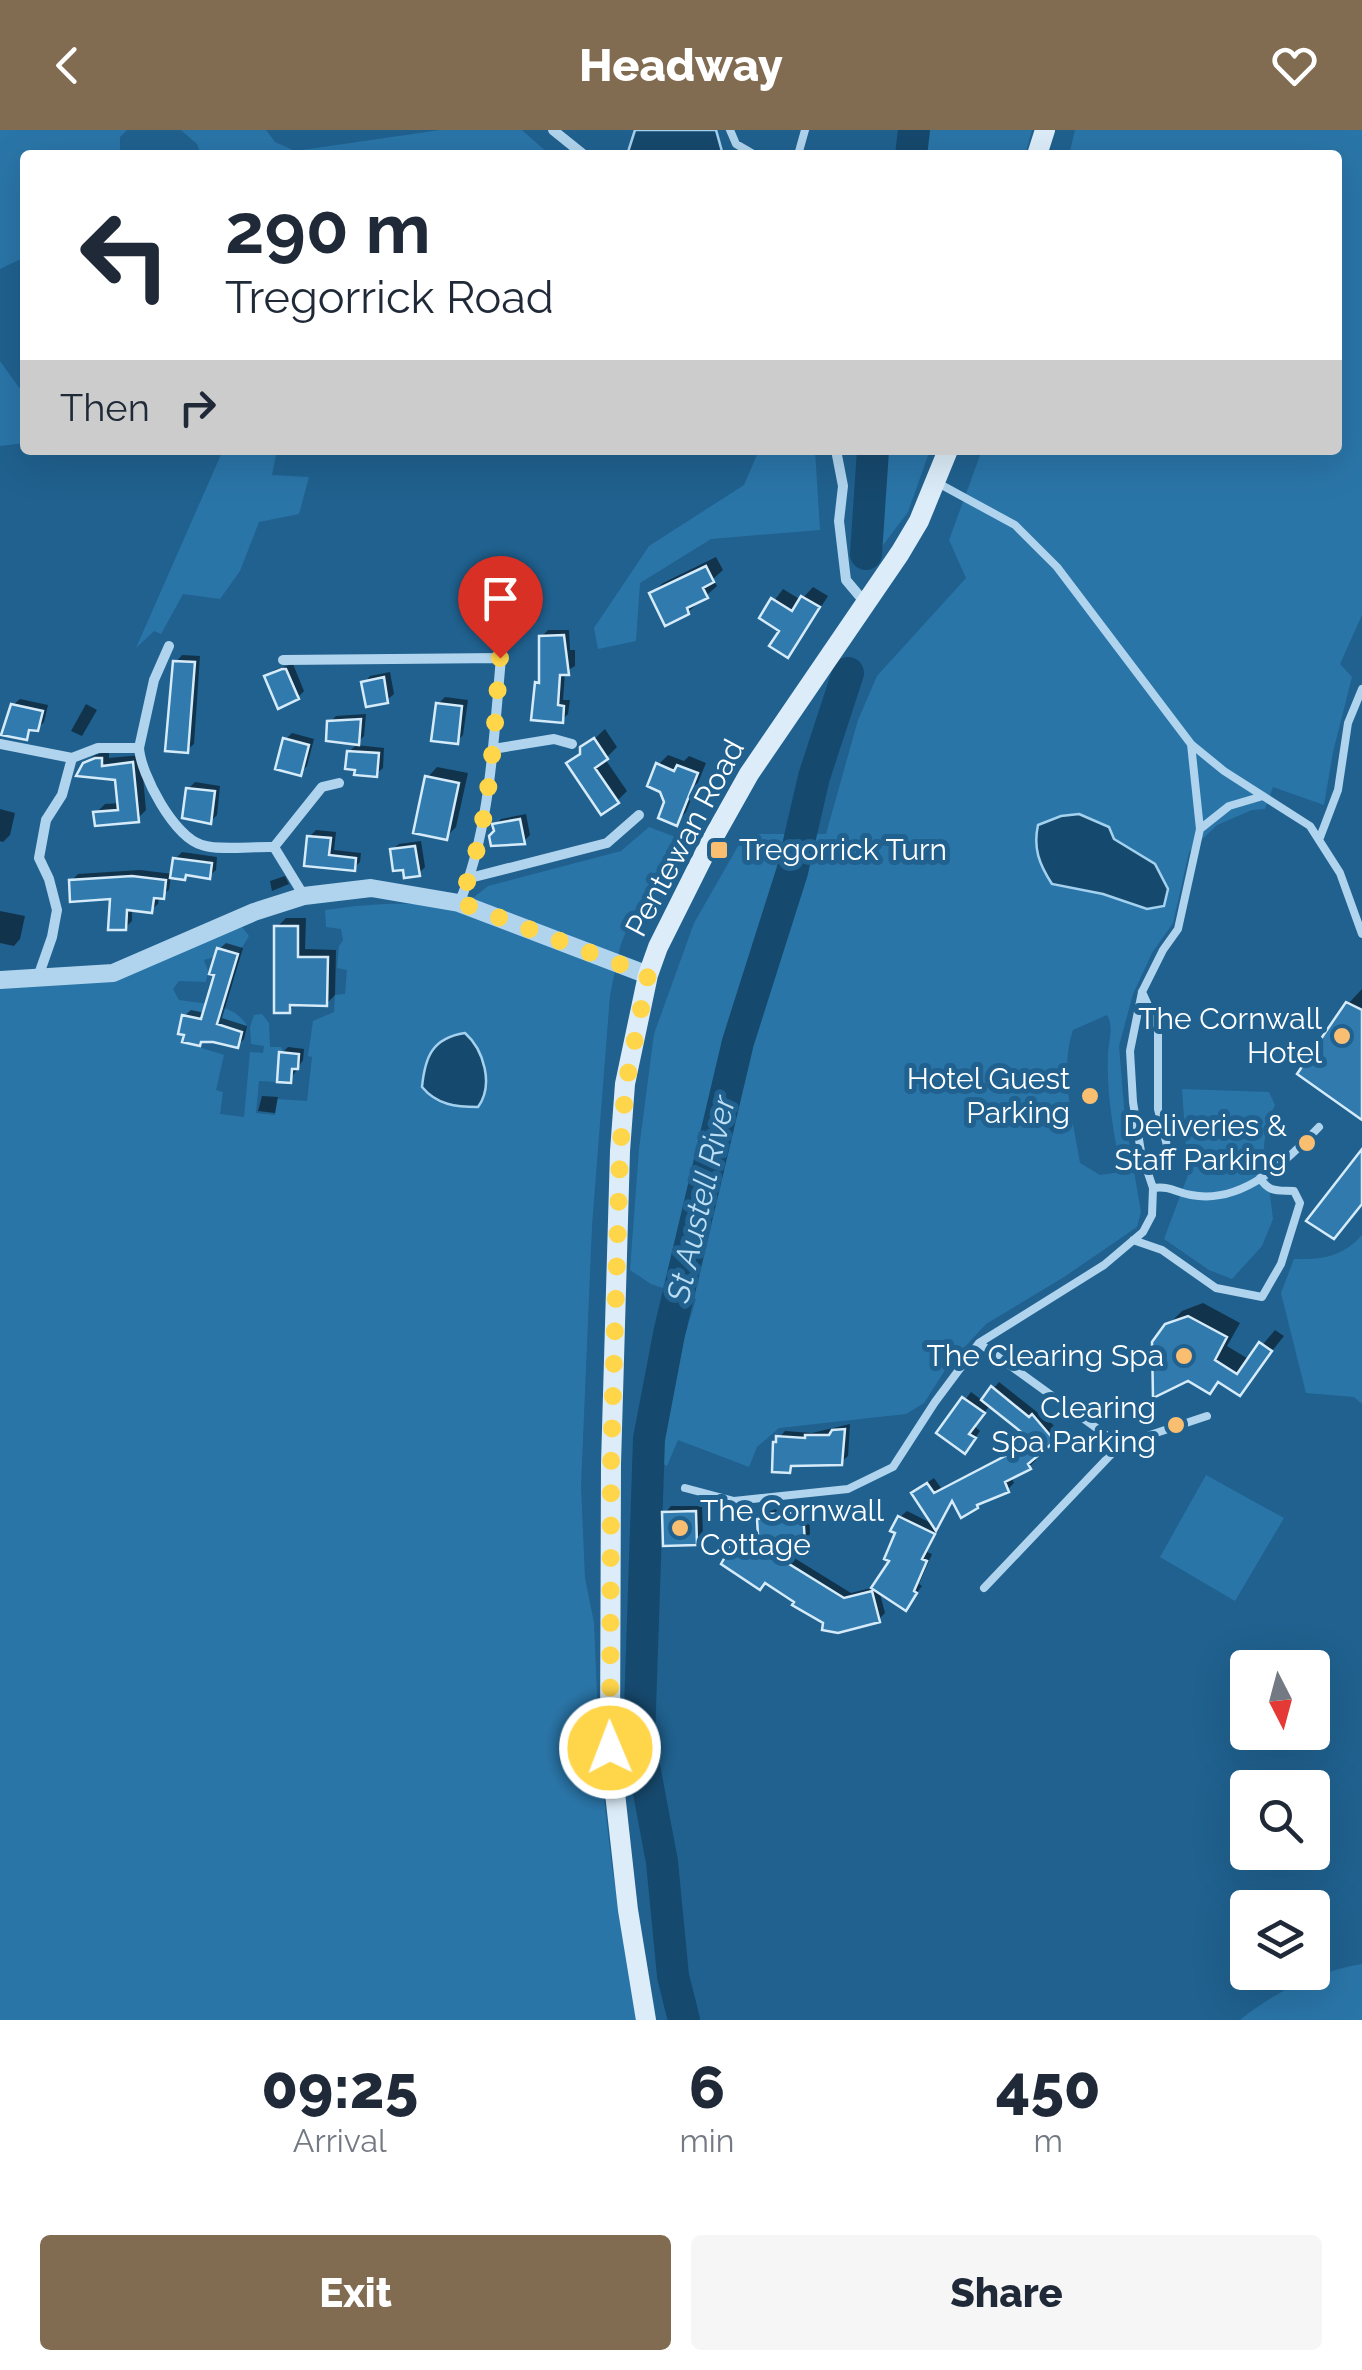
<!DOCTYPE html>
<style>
:root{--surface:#fff;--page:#f6f6f7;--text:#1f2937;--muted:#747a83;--accent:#826c51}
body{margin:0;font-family:Raleway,sans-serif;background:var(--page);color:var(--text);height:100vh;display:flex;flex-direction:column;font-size:38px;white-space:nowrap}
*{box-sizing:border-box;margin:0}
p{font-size:32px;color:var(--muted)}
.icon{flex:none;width:55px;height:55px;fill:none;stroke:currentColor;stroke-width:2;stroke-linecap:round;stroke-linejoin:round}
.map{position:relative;height:1890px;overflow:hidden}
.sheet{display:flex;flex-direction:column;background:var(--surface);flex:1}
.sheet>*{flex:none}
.banner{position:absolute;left:20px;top:20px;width:1322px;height:305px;border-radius:10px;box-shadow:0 10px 40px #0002;background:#fff;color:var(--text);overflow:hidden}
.needle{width:65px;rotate:174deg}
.fabs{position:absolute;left:1230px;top:1520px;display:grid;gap:20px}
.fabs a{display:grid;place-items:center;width:100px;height:100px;border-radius:10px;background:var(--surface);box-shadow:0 10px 40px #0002;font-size:50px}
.pin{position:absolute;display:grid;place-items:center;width:85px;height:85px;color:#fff;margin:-102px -42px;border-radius:50% 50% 50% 0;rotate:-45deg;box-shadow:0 0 10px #0007}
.pin .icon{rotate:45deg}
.me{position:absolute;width:110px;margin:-55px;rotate:359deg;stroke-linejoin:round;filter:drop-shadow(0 0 8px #0008)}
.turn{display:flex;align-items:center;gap:35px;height:210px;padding:0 40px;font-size:45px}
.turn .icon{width:130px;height:130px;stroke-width:2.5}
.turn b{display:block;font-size:70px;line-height:85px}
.then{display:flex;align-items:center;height:95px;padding:0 40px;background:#0003;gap:20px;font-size:38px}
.eta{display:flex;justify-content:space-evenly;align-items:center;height:170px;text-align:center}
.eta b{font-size:60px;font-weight:800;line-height:70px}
.cta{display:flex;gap:20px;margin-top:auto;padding:20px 40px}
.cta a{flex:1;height:115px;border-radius:10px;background:var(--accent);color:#fff;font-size:40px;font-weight:800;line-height:115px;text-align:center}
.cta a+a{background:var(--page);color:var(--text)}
header{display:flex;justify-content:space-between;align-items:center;height:130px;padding:0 40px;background:var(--accent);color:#fff;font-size:45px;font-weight:800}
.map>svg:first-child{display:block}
.green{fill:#2a75a8;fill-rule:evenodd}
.water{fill:#16496e;stroke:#a4d1ee;stroke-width:2.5}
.shadow{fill:#0007}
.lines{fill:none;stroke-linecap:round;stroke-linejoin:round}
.river{stroke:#16496e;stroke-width:32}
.building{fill:#307aad;stroke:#d5ebf9;stroke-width:2.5}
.service{stroke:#b0d4ed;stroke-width:8}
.minor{stroke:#b0d4ed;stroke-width:10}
.tertiary{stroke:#b0d4ed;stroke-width:18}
.secondary{stroke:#dcedf9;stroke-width:20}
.route{stroke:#ffd54a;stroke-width:18;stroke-dasharray:0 32.4}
.poi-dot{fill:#fabe71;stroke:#20618f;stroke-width:4}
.labels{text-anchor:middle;stroke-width:10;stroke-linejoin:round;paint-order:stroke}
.street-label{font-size:30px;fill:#fff;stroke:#20618f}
.poi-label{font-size:30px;fill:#fff;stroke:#20618f;text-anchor:end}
.water-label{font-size:32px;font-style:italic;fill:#bcdef4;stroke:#20618f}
</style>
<header><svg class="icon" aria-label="back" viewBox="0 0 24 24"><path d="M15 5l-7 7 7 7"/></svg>Headway<svg class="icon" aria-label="heart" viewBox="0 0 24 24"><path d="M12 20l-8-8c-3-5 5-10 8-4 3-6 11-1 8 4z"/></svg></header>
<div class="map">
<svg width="1362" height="1890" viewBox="0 0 1362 1890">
<rect width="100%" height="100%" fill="#20618f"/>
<path class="green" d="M 0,0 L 127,0 L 120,7 L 120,25 L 25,25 L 25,127 L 0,139 Z
M 181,0 L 266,0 L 275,12 L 295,21 L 440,0 L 522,0 L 550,25 L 201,25 L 197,14 Z
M 922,0 L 1032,0 L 1025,25 L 919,25 Z
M 1075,0 L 1362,0 L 1362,485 L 1340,534 L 1352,547 L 1333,622 L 1324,675 L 1273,657 L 1265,679 L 1252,680 L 1217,695 L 1189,722 L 1173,793 L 1152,823 L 1133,864 L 1119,916 L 1125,989 L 1141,1082 L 1137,1097 L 1064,1147 L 986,1194 L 949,1234 L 924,1273 L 906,1284 L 779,1298 L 757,1317 L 749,1337 L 678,1310 L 667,1336 L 656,1330 L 665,1271 L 696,1169 L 651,1154 L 630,1140 L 639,1019 L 654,904 L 694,793 L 745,704 L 826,704 L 858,590 L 877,546 L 966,448 L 949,410 L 982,320 L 1338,320 L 1338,25 L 1069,25 ZM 1038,694 L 1108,697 L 1114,709 L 1155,734 L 1147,779 L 1044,742 ZM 1107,885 C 1114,897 1109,910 1108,923 C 1106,963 1114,1003 1121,1042 L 1100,1045 L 1080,1033 C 1073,990 1059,942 1073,900 Z
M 0,231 L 23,263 L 25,313 L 0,316 Z
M 223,320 L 277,320 L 272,345 L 309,347 L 299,384 L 259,392 L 240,441 L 220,469 L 183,464 L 161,504 L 154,501 L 136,518 Z
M 759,320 L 815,320 L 820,400 L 711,409 L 640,453 L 636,511 L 598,519 L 594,498 L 649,416 L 744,355 Z
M 880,320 L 930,320 L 908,382 L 874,427 Z
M 649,697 L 678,708 L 632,785 L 620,817 L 610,865 L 592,1096 L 581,1356 L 585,1448 L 594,1493 L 600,1635 L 612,1737 L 637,1890 L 0,1890 L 0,856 L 108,851 L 242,797 L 249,806 L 238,824 L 217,818 L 214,827 L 204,830 L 208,841 L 206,852 L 179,851 L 173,859 L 179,870 C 203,874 235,873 247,896 L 242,902 L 183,885 L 178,904 L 184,905 L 183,912 L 224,925 L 216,960 L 223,962 L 220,984 L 244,987 L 250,922 L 263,923 L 264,916 L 251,914 L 250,897 L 254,885 L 262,884 L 269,893 L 270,917 L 281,917 L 284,923 L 279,923 L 277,952 L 259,951 L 256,983 L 275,985 L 277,969 L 307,971 L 312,927 L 308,926 L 313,891 L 334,882 L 335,865 L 345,864 L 347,840 L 337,838 L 339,816 L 343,810 L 341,799 L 326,797 L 325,780 C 371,773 413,771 460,778 L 488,756 L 621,721 ZM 458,904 C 475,927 498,949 478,977 L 424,938 C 431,918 438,910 458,904 Z
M 1182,959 L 1269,962 L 1275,975 L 1267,992 L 1264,1016 L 1273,1089 L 1262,1116 L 1232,1149 L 1209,1140 L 1164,1109 L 1188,1045 Z
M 1362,1105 L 1362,1274 L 1354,1267 L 1306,1263 L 1281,1163 L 1294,1129 C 1321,1130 1343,1127 1362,1105 Z
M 1206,1345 L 1284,1388 L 1235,1471 L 1160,1427 Z
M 1362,1834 L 1362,1890 L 1240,1890 C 1274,1862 1318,1841 1362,1834 Z"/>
<path class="water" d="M 635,0 L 716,0 L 723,25 L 627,25 Z
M 1079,684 L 1109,697 L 1114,709 L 1155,734 L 1168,759 L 1164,776 L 1147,779 L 1103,764 L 1052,754 C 1039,734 1033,718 1038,695 L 1061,686 Z
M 465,903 C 484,920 494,955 478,977 C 456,977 437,975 422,957 C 425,927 432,908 465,903 Z"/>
<path class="shadow" d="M 716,427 L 723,440 L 713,449 L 717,456 L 688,482 L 652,463 L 663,453 Z
M 813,457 L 828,466 L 797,514 L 787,524 L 782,500 L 762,487 L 783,459 L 801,470 Z
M 548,500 L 569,500 L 570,520 L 575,520 L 575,536 L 565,542 L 563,570 L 570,570 L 568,584 L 562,590 L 537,553 L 541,549 L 541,507 Z
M 182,525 L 200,526 L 194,614 L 187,620 L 176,532 Z
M 293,534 L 304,561 L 298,567 L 267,547 L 274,540 Z
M 390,542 L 394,564 L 387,570 L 364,553 L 370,546 Z
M 445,567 L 468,570 L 463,605 L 457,611 L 438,574 Z
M 20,569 L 48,575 L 44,592 L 37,599 L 33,598 L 26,608 L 13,575 Z
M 86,574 L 97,580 L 82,606 L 71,601 Z
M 366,584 L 364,606 L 358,612 L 330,592 L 336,586 Z
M 605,599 L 617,617 L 605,629 L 627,661 L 617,671 L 569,633 Z
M 292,603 L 314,609 L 307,636 L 300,643 L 285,610 Z
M 356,615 L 384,618 L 383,638 L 376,644 L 349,622 Z
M 109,621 L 109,628 L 141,625 L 146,680 L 137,689 L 96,683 L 105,674 L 120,673 L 117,647 L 85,634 L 95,625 Z
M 668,625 L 684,631 L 689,626 L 706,633 L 686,682 L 676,693 L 666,673 L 658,635 Z
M 437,637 L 468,643 L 456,697 L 446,707 L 427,648 Z
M 195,652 L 220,656 L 217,685 L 210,692 L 185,687 L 188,659 Z
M 0,679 L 15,683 L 10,705 L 3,712 L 0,711 Z
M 526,684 L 530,705 L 524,711 L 496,702 L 495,695 L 501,689 Z
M 316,700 L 336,702 L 334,720 L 361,723 L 360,732 L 354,738 L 307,734 L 309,707 Z
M 421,711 L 425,737 L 418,744 L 392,720 L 399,714 Z
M 182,722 L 217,727 L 216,740 L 209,746 L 188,743 L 184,748 L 171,746 L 169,760 L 159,766 L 158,774 L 151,780 L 132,778 L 132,791 L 125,798 L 112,766 L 71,751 L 78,744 L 140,740 L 173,744 L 175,729 Z
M 285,746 L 289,754 L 272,761 L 270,751 Z
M 0,781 L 25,786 L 20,809 L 14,816 L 0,813 Z
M 286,788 L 306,788 L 305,819 L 336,820 L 335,865 L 326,874 L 297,873 L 289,881 L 277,797 Z
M 226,813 L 243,818 L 222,888 L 247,896 L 244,909 L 238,915 L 184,886 L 191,880 L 205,883 L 217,843 L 219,819 Z
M 1362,859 L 1362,986 L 1348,874 Z
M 288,917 L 304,919 L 303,930 L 290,950 L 281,924 Z
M 262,966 L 278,967 L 275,983 L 258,981 Z
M 1203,1173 L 1240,1193 L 1227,1216 L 1250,1230 L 1275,1200 L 1284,1206 L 1239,1262 L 1220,1250 L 1210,1260 L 1167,1196 L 1182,1181 Z
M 999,1252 L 1037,1282 L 1040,1280 L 1060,1303 L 1033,1326 L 1036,1330 L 1029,1337 L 1011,1346 L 1014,1353 L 1007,1360 L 984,1370 L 977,1376 L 953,1370 L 927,1422 L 932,1424 L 919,1454 L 922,1456 L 906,1477 L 879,1460 L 885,1483 L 878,1490 L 826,1491 L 798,1471 L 737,1411 L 743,1404 L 761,1415 L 760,1390 L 766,1383 L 776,1379 L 809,1377 L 810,1404 L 804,1410 L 770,1413 L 851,1463 L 875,1457 L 892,1430 L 900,1387 L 907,1381 L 937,1396 L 921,1357 L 934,1348 L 941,1358 L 1007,1325 L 1004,1319 L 1027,1304 L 991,1274 L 974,1296 L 980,1301 L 971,1314 L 940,1303 L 971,1262 L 983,1271 Z
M 850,1294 L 848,1326 L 841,1332 L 796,1333 L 789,1341 L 779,1308 L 785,1301 L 812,1303 Z
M 671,1376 L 702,1376 L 703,1406 L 696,1413 L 665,1383 Z"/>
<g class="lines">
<path class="river" d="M 911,25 L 914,0
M 866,424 L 873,320
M 684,1890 L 673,1846 L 662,1732 L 639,1609 L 649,1309 L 669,1204 L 738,912 L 792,742 L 814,647 L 848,543"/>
</g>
<path class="building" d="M 706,436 L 714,452 L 703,458 L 708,468 L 687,478 L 689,484 L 665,496 L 649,463 Z
M 801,466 L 820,477 L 788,528 L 769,516 L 779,501 L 759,488 L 771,468 L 792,481 Z
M 564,505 L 569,545 L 560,545 L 558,575 L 564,576 L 563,593 L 531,590 L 535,552 L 539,553 L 539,506 Z
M 173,531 L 195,532 L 188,623 L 165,621 Z
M 282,539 L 286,539 L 299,569 L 278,579 L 264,546 Z
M 384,547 L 388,573 L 366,577 L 361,552 Z
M 436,573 L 462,576 L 458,614 L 431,611 Z
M 11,574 L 43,581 L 38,601 L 29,600 L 27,610 L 1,605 Z
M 361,589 L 359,615 L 326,611 L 327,591 Z
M 283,608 L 309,615 L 301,646 L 275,639 Z
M 594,608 L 608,629 L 595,638 L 619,673 L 601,685 L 566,633 L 580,624 L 580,617 Z
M 347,621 L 379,623 L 377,647 L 354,645 L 355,640 L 345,639 Z
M 95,628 L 102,628 L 102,636 L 133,632 L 139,692 L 95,696 L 93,682 L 118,680 L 115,650 L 76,646 L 83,633 Z
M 656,633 L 674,641 L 677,635 L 698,643 L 677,696 L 658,688 L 664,672 L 660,662 L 647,656 Z
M 425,646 L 459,653 L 447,710 L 413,703 Z
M 186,658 L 215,661 L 211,694 L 182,688 Z
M 520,689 L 525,714 L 491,716 L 489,706 L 494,701 L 492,694 Z
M 307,706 L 331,708 L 329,725 L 356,728 L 355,741 L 304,736 Z
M 415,716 L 420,746 L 404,748 L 403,740 L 393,741 L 390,719 Z
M 173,728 L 212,733 L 210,749 L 186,745 L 185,750 L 170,748 Z
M 132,746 L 166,750 L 164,769 L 154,768 L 152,783 L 127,780 L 126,800 L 108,800 L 110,769 L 70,772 L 69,750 Z
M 274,796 L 298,796 L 298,827 L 328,827 L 327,876 L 290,875 L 290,883 L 274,883 Z
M 217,818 L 238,824 L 217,894 L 242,902 L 238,918 L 213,912 L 201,912 L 200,916 L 182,912 L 184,905 L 178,904 L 182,885 L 201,889 L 214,845 L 209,844 Z
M 1346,872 L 1362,880 L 1362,990 L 1297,944 Z
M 279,922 L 299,924 L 298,939 L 292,939 L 291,953 L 277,952 Z
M 1362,1019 L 1362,1074 L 1334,1109 L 1306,1091 Z
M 1188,1186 L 1227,1207 L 1215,1230 L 1237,1244 L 1259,1212 L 1272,1221 L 1240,1266 L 1218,1252 L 1210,1264 L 1188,1251 L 1153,1268 L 1152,1212 L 1165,1194 Z
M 991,1256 L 1029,1287 L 1032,1284 L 1055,1311 L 1028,1334 L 1031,1339 L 1005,1352 L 1009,1362 L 977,1375 L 978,1378 L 961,1388 L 952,1371 L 936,1401 L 911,1363 L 927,1353 L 934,1363 L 1005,1326 L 1001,1318 L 1025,1305 L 981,1270 Z
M 962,1267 L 985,1283 L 969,1304 L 976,1308 L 965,1324 L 936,1303 Z
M 845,1299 L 842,1335 L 791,1336 L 790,1343 L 772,1342 L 773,1312 L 776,1312 L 776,1306 L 805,1308 L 805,1305 L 829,1305 L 832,1300 Z
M 696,1381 L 697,1415 L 663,1416 L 662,1382 Z
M 803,1382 L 805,1413 L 760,1416 L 844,1468 L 872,1461 L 880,1492 L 838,1503 L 822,1500 L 823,1493 L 792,1475 L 794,1472 L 765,1453 L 760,1460 L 721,1434 L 735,1409 L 759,1423 L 757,1389 L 767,1388 L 767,1384 Z
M 898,1386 L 935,1404 L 922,1429 L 927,1431 L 914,1461 L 917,1463 L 906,1481 L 871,1458 L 889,1431 L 884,1429 L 895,1403 L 890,1401 Z"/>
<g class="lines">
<path class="service" d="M 730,0 L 736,14 L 755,25
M 798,25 L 805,0
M 936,352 L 1015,395 L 1057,437 L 1191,614 L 1224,641 L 1310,696 L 1340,743 L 1362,804
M 1191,614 L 1200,699 L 1229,676 L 1263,666
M 1319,710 L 1338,660 L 1348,593 L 1362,559
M 1142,862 L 1158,897 L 1158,979 L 1171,1032
M 1153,1058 C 1172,1056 1174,1062 1191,1065 C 1243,1075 1286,1031 1319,997
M 1133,1110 L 1162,1120 L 1216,1158 L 1262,1167 L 1281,1134 L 1300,1073 L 1294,1061 C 1278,1060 1269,1063 1260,1048
M 979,1213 L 1120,1315 L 1207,1286
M 685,1358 L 734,1371 L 848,1359 L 893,1337 L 935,1272 L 979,1213 L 1104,1135 L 1143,1102 L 1152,1085 L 1153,1058 L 1141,1022 L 1133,972 L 1130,921 L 1142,862 L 1163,820 L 1178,799 L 1200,699
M 984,1458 L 1120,1315"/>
<path class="minor" d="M 553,0 L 584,25
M 836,320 L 843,356 L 839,391 L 846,450 L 867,475
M 283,530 L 501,528 C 494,604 490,704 459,773
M 0,614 L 72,628
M 139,618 C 141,645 174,707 202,715 C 218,721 255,716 274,717 L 304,766
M 493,619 L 554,609 L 572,614
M 274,717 L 322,657 L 339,653
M 470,748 L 607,713 L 639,685
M 38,847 L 52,807 L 57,780 L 49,749 L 39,728 L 46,690 L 62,665 L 72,628 L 98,618 L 139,618 L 154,550 L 169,516"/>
<path class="tertiary" d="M 0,850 L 113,843 L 254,782 L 304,766 L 371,758 L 459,773 L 648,845"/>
<path class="secondary" d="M 1037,25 L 1045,0
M 646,1890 L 628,1780 L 610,1618 L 611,1334 L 620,1021 L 625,954 L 648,845 L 658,817 L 708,717 L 749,644 L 900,423 L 919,391 L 948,320"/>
</g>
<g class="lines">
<path class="route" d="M 500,528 C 494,604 490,704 459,772 L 648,845 L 626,954 L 620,1021 L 611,1334 L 610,1618"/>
</g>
<g class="poi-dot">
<rect x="709" y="710" width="20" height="20" rx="5"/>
<circle cx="1342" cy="906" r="10"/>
<circle cx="1090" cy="966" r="10"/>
<circle cx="1307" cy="1013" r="10"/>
<circle cx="1184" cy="1226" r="10"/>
<circle cx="1176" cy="1295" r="10"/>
<circle cx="680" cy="1398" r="10"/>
</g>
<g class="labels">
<g class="street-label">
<text transform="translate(685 708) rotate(-62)" y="10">Pentewan Road</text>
</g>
<g class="poi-label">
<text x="739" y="730" text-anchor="start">Tregorrick Turn</text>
<text x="1322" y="899">The Cornwall<tspan x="1322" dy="34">Hotel</tspan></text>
<text x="1070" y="959">Hotel Guest<tspan x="1070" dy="34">Parking</tspan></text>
<text x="1287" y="1006">Deliveries &amp;<tspan x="1287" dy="34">Staff Parking</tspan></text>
<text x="1164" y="1236">The Clearing Spa</text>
<text x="1156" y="1288">Clearing<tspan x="1156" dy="34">Spa Parking</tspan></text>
<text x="700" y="1391" text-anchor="start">The Cornwall<tspan x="700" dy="34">Cottage</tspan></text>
</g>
<g class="water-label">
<text transform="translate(701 1069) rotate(-77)" y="11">St Austell River</text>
</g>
</g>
</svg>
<div class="fabs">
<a><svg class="needle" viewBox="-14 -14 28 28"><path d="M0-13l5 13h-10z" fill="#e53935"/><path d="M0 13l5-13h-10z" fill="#747a83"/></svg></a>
<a><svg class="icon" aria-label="search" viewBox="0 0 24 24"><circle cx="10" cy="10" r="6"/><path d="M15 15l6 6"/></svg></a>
<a><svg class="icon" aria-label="layers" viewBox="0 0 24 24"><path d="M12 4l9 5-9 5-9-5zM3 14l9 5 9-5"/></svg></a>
</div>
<div class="pin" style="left:500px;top:528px;background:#d93025"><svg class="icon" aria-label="arrive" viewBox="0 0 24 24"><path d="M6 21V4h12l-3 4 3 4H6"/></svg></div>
<svg class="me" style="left:610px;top:1618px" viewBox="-20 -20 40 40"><circle r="17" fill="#ffd54a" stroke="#fff" stroke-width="3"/><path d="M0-11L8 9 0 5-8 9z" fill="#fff"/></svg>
<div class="banner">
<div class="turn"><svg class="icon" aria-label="left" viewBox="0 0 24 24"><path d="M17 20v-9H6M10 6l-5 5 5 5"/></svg><div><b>290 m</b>Tregorrick Road</div></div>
<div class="then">Then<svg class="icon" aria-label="right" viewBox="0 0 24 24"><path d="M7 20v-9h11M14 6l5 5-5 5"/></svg></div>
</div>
</div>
<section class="sheet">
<div class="eta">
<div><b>09:25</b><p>Arrival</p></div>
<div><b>6</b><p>min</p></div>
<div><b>450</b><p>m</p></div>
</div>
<div class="cta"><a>Exit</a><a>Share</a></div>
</section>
